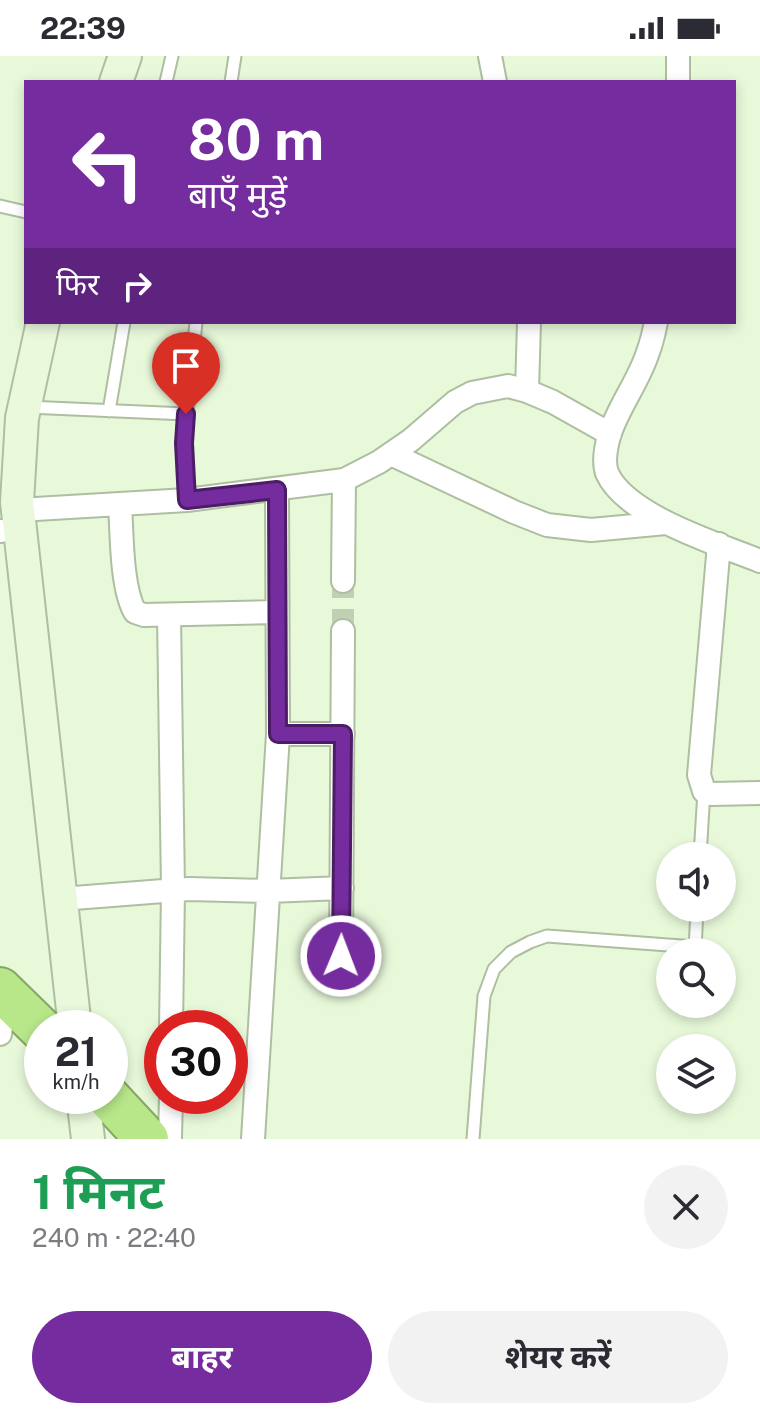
<!DOCTYPE html>
<html lang="hi">
<meta charset="utf-8">
<style>
:root{--surface:#fff;--page:#f2f2f3;--text:#2b2b33;--muted:#7c7c81;--accent:#752c9e}
body{margin:0;font-family:"Public Sans","Noto Sans Devanagari",sans-serif;background:var(--page);color:var(--text);height:100vh;display:flex;flex-direction:column;font-size:30px;white-space:nowrap}
*{box-sizing:border-box;margin:0}
p{font-size:26px;color:var(--muted)}
.icon{flex:none;width:44px;height:44px;fill:none;stroke:currentColor;stroke-width:2;stroke-linecap:round;stroke-linejoin:round}
.map{position:relative;height:1083px;overflow:hidden}
.details{display:flex;flex-direction:column;background:var(--surface);flex:1}
.details>*{flex:none}
.hud{position:absolute;left:24px;top:24px;width:712px;height:244px;border-radius:0px;box-shadow:0 4px 12px #0003;background:#752c9e;color:#fff;overflow:hidden}
.tools{position:absolute;left:656px;top:786px;display:grid;gap:16px}
.tools a{display:grid;place-items:center;width:80px;height:80px;border-radius:50%;background:var(--surface);box-shadow:0 4px 12px #0003;font-size:40px}
.speed{position:absolute;left:24px;top:954px;display:flex;gap:16px;font-size:40px;font-weight:700;text-align:center}
.speed>*{display:grid;place-content:center;width:104px;height:104px;border-radius:50%;background:var(--surface);box-shadow:0 4px 12px #0003;line-height:1}
.speed small{font-size:20px;font-weight:400}
.speed .limit{border:12px solid #d22;background:#fff;color:#111}
.pin{position:absolute;display:grid;place-items:center;width:68px;height:68px;color:#fff;margin:-82px -34px;border-radius:50% 50% 50% 0;rotate:-45deg;box-shadow:0 0 8px #0007}
.pin .icon{rotate:45deg}
.me{position:absolute;width:88px;margin:-44px;rotate:1deg;stroke-linejoin:round;filter:drop-shadow(0 0 6px #0008)}
.turn{display:flex;align-items:center;gap:28px;height:168px;padding:0 32px;font-size:36px}
.turn .icon{width:104px;height:104px;stroke-width:2.5}
.turn b{display:block;font-size:56px;line-height:68px}
.then{display:flex;align-items:center;height:76px;padding:0 32px;background:#0003;gap:16px;font-size:30px}
.round{display:grid;place-items:center;flex:none;width:84px;height:84px;border-radius:42px;background:var(--page)}
.head{display:flex;align-items:center;justify-content:space-between;height:136px;padding:0 32px}
h1{font-size:48px;font-weight:700;line-height:60px;color:#1e9e55}
.button{display:flex;gap:16px;margin-top:auto;padding:16px 32px}
.button a{flex:1;height:92px;border-radius:48px;background:var(--accent);color:#fff;font-size:32px;font-weight:700;line-height:92px;text-align:center}
.button a+a{background:var(--page);color:var(--text)}
.status{display:flex;justify-content:space-between;align-items:center;height:56px;padding:0 40px;background:var(--surface);direction:ltr}
.status svg{height:22px;fill:currentColor}
.map>svg:first-child{display:block}
.lines{fill:none;stroke-linecap:round;stroke-linejoin:round}
.street-tunnel{stroke:#c1d0b5;stroke-width:22;stroke-dasharray:22 11;stroke-linecap:butt}
.lane-casing{stroke:#aebea1;stroke-width:15}
.street-casing{stroke:#aebea1;stroke-width:26}
.secondary-casing{stroke:#aebea1;stroke-width:36}
.highway-casing{stroke:#85a665;stroke-width:46}
.lane{stroke:#fff;stroke-width:11}
.street{stroke:#fff;stroke-width:22}
.secondary{stroke:#eaf8dc;stroke-width:32}
.highway{stroke:#b8e789;stroke-width:42}
.route-casing{stroke:#4c1d67;stroke-width:20}
.route{stroke:#752c9e;stroke-width:14}
</style>
<div class="status"><b>22:39</b><svg viewBox="0 0 49 12"><path d="M0 12V9h3v3zM5 12V6h3v6zM10 12V3h3v9zM15 12V0h3v12zM26 1h20v11H26zM47 4h2v5h-2z"/></svg></div>
<div class="map">
<svg width="760" height="1083" viewBox="0 0 760 1083">
<rect width="100%" height="100%" fill="#e8f9da"/>
<g class="lines">
<path class="street-tunnel" d="M 343,575 L 343,525"/>
<defs>
<path id="lane" d="M 166,26 L 172,0
M 231,26 L 235,0
M 0,150 L 26,156
M 27,351 L 186,358
M 109,355 L 124,266
M 187,444 L 184,387 L 196,266
M 700,800 L 704,735
M 695,895 L 697,852
M 473,1083 L 484,940 L 494,913 L 511,896 L 530,886 L 547,880 L 695,891"/>
<path id="street" d="M 490,0 L 495,26
M 678,26 L 678,0
M 656,266 C 654,276 652,286 648,296 C 639,325 618,351 609,380 C 606,391 603,406 607,417 C 626,460 718,488 760,505
M 527,335 L 529,266
M 391,398 L 514,456 L 547,469 L 591,474 L 666,467
M 120,448 C 122,478 121,531 135,556 L 144,559 L 277,556
M 19,454 L 187,444 L 344,424 L 379,406 L 411,384 L 455,346 L 472,337 L 508,330 L 527,335 L 553,346 L 610,378
M 0,475 L 1,475
M 719,488 L 699,719 L 704,735 L 711,738 L 760,737
M 343,525 L 344,424
M 169,559 L 173,834 L 171,972
M 278,678 L 343,678
M 61,843 L 189,833 L 269,835 L 342,832
M 341,900 L 343,575
M 0,978 L 6,939
M 170,1083 L 171,1040
M 253,1083 L 278,678 L 277,434"/>
<path id="secondary" d="M 116,26 L 125,0
M 43,266 L 22,362 L 17,446 L 75,972
M 83,1040 L 88,1083"/>
<path id="highway" d="M 0,933 L 42,974
M 107,1040 L 147,1083"/>
</defs>
<use href="#lane" class="lane-casing"/>
<use href="#street" class="street-casing"/>
<use href="#secondary" class="secondary-casing"/>
<use href="#highway" class="highway-casing"/>
<use href="#lane" class="lane"/>
<use href="#street" class="street"/>
<use href="#secondary" class="secondary"/>
<use href="#highway" class="highway"/>
</g>
<g class="lines">
<defs>
<path id="route" d="M 186,358 L 184,387 L 187,444 L 277,434 L 278,678 L 343,678 L 341,900"/>
</defs>
<use href="#route" class="route-casing"/>
<use href="#route" class="route"/>
</g>
</svg>
<div class="tools">
<a><svg class="icon" aria-label="sound" viewBox="0 0 24 24"><path d="M4 9h4l5-4v14l-5-4H4zM17 9q2 3 0 6"/></svg></a>
<a><svg class="icon" aria-label="search" viewBox="0 0 24 24"><circle cx="10" cy="10" r="6"/><path d="M15 15l6 6"/></svg></a>
<a><svg class="icon" aria-label="layers" viewBox="0 0 24 24"><path d="M12 4l9 5-9 5-9-5zM3 14l9 5 9-5"/></svg></a>
</div>
<div class="speed"><div>21<small>km/h</small></div><div class="limit">30</div></div>
<div class="pin" style="left:186px;top:358px;background:#d93025"><svg class="icon" aria-label="arrive" viewBox="0 0 24 24"><path d="M6 21V4h12l-3 4 3 4H6"/></svg></div>
<svg class="me" style="left:341px;top:900px" viewBox="-20 -20 40 40"><circle r="17" fill="#752c9e" stroke="#fff" stroke-width="3"/><path d="M0-11L8 9 0 5-8 9z" fill="#fff"/></svg>
<div class="hud">
<div class="turn"><svg class="icon" aria-label="left" viewBox="0 0 24 24"><path d="M17 20v-9H6M10 6l-5 5 5 5"/></svg><div><b>80 m</b>बाएँ मुड़ें</div></div>
<div class="then">फिर<svg class="icon" aria-label="right" viewBox="0 0 24 24"><path d="M7 20v-9h11M14 6l5 5-5 5"/></svg></div>
</div>
</div>
<section class="details">
<div class="head"><div><h1>1 मिनट</h1><p>240 m · 22:40</p></div><a class="round"><svg class="icon" aria-label="close" viewBox="0 0 24 24"><path d="M6 6l12 12M18 6L6 18"/></svg></a></div>
<div class="button"><a>बाहर</a><a>शेयर करें</a></div>
</section>
